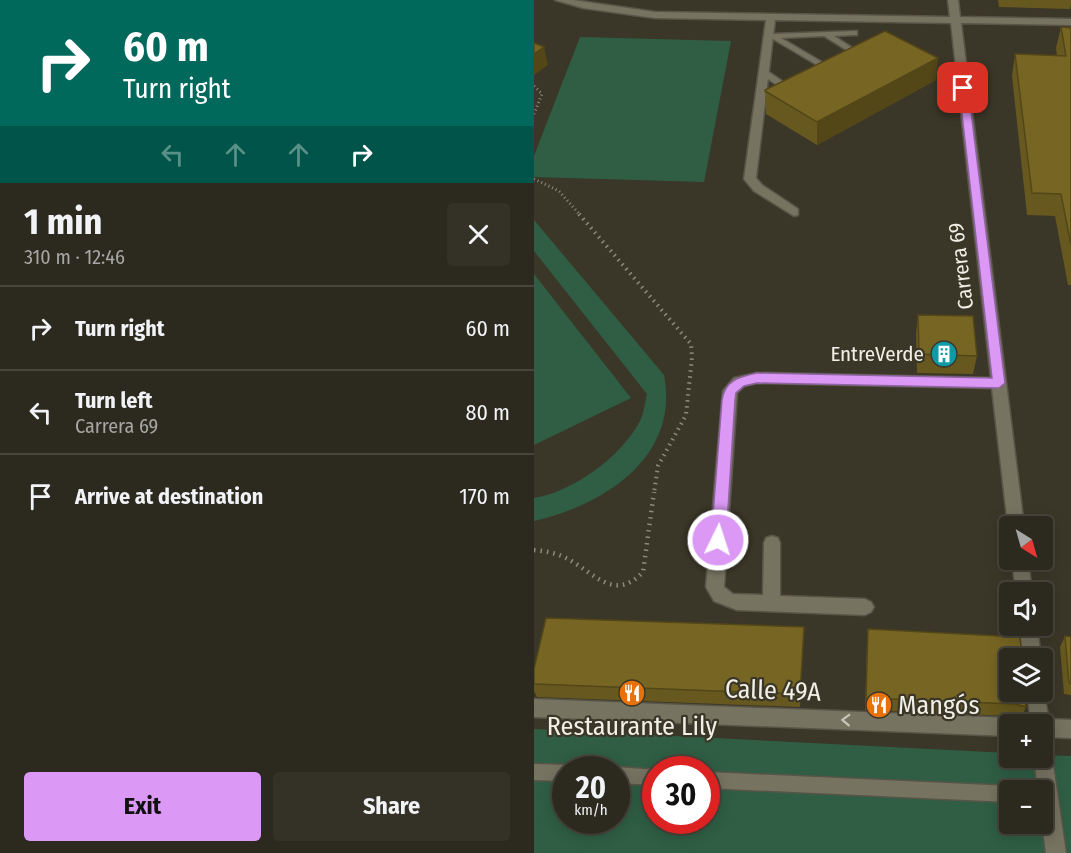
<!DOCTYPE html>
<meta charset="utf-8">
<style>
:root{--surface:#2c291e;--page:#343127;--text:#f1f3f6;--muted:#a6a6a4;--line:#48453c;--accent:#db99f5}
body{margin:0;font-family:"Fira Sans Condensed",sans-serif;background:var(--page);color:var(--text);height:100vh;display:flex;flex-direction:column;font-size:22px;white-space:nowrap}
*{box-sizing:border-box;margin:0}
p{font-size:20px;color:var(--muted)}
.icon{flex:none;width:33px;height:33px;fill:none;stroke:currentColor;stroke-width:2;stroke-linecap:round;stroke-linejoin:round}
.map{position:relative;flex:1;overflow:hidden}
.details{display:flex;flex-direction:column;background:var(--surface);width:534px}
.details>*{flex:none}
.guide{background:#00695c;color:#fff;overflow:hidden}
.needle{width:39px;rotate:143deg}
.tools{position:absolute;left:465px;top:516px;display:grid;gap:12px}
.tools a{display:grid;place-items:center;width:54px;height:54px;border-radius:6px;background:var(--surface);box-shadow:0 3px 15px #0003,0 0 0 2px var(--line);font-size:30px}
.speed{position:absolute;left:18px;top:756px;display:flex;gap:12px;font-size:30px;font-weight:700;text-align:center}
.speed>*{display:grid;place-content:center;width:78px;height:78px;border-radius:50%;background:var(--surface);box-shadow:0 3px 15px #0003,0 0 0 2px var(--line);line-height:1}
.speed small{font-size:15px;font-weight:400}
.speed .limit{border:9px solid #d22;background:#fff;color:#111}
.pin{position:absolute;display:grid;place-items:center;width:51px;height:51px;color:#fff;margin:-26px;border-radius:12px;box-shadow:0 3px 9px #0006}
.me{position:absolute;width:66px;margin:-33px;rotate:4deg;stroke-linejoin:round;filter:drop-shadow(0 0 4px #0008)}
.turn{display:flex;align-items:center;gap:21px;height:126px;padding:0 24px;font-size:27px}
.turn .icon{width:78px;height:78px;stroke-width:2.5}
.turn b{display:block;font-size:42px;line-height:51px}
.lanes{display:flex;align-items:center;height:57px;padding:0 24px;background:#0003;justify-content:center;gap:30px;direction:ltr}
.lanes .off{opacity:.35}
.round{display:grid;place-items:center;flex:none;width:63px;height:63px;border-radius:6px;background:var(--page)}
.overview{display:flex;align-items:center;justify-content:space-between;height:102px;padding:0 24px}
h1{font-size:36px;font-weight:700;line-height:45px}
.cta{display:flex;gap:12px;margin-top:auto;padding:12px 24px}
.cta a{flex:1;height:69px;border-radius:6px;background:var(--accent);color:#111;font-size:24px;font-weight:700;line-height:69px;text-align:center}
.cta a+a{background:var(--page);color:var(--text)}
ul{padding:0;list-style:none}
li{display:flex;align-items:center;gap:18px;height:84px;padding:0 24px;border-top:2px solid var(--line)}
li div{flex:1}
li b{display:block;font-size:22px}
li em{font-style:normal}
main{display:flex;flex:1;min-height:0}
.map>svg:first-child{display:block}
.green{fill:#2f5e44;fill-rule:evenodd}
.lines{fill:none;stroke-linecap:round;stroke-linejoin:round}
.lane-casing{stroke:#585548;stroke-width:3}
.street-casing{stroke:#585548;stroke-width:3}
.path-far2{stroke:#8e8b7e;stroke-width:3;stroke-dasharray:1 3;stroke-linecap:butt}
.path-far1{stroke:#8e8b7e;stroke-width:4;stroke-dasharray:1.5 4.5;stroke-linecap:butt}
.path{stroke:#8e8b7e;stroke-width:4.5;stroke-dasharray:1.5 5;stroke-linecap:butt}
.lane{fill:#777361;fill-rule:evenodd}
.street{fill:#777361;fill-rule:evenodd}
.wall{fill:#66581e}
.shaded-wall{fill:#534718}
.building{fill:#776623;stroke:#534718;stroke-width:1.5}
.oneway{stroke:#c7c4b7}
.route{fill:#db99f5;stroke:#8e639f;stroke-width:1.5}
.labels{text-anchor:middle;stroke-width:4.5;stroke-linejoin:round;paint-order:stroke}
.street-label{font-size:21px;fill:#f2f0e6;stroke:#3b3728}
.poi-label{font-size:21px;fill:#f2f0e6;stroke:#3b3728;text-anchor:end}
.near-street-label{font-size:26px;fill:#f2f0e6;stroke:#3b3728}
.near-poi-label{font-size:26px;fill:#f2f0e6;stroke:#3b3728;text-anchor:start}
</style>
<main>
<section class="details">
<div class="guide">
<div class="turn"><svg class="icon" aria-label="right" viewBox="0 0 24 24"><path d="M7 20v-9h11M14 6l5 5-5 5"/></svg><div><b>60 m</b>Turn right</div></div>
<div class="lanes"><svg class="icon off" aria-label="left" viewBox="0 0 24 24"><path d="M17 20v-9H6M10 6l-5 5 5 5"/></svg><svg class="icon off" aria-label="ahead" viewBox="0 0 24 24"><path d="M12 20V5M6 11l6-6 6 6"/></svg><svg class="icon off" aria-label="ahead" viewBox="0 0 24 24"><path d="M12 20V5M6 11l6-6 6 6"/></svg><svg class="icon" aria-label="right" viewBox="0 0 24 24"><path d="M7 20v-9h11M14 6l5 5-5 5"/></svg></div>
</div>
<div class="overview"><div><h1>1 min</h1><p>310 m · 12:46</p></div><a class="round"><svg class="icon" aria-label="close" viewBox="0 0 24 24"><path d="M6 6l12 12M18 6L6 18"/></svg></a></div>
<ul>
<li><svg class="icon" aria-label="right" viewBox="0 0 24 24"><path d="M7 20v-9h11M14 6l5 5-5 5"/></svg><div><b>Turn right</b></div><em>60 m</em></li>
<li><svg class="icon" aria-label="left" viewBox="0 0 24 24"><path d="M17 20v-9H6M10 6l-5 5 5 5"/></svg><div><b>Turn left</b><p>Carrera 69</p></div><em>80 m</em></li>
<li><svg class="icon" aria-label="arrive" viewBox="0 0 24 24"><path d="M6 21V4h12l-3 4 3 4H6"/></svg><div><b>Arrive at destination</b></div><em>170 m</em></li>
</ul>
<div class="cta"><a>Exit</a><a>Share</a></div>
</section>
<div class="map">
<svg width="537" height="853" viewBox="0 0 537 853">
<rect width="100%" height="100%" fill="#3b3728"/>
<path class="green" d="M 46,37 L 197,41 L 170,182 L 0,177 L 0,156 Z
M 0,220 L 130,375 C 146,457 70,505 0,521 L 0,498 C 39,492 88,456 106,421 C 110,413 111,402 113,394 L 0,251 Z
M 0,274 L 97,398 L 0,445 Z
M 0,729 L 475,753 L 476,758 L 508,758 L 509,755 L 537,756 L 537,853 L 0,853 ZM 32,770 L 82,770 L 82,820 L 32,820 ZM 122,770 L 172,770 L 172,820 L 122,820 ZM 476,790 L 508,790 L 508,824 L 476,824 Z"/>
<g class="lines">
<defs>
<path id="lane" d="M 323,31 L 323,35 L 320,35 L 300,36 L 328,54 L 329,56 L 325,58 L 290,36 L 247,38 L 298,68 L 299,70 L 295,72 L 234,36 L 238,34 Z
M 226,70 L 232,70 L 261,90 L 254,92 L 226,74 Z
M 0,764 L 32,765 L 38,770 L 32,770 L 32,781 L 0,780 Z
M 82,767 L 123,770 L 122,785 L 82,783 L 82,770 L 76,770 Z
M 172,772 L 476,786 L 482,790 L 476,790 L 476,802 L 172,788 Z"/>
<path id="street" d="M 21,0 L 39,0 L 121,12 L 416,17 L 414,0 L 424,0 L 426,17 L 537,19 L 537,25 L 427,23 L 490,526 L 476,526 L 476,529 L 474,526 L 458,388 L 223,383 L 210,386 L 203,393 L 190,587 L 199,594 L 229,595 L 230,543 L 232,538 L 238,536 L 244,538 L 246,543 L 246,596 L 331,599 L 337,602 L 340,607 L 337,612 L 331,615 L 203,610 L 180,601 L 172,587 L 189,391 L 200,378 L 223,373 L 457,378 L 417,23 L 241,20 L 222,178 L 228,185 L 264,209 L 264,215 L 260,216 L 220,191 L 210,179 L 232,20 L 121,18 L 49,8 Z
M 478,560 L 494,560 L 498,592 L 482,592 Z
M 485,626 L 503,626 L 507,658 L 489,658 Z
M 508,686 L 515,719 L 537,720 L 537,738 L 515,737 L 532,853 L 512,853 L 508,824 L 508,790 L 504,790 L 500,758 L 508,758 L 508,724 L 497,724 L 493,692 L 508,692 Z
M 0,699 L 476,718 L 483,721 L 484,724 L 476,724 L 476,736 L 0,717 Z"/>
</defs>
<use href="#lane" class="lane-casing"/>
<use href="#street" class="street-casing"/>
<path class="path-far2" d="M 0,86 L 8,94 L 0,114
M 0,179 L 25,191 L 46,215"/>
<path class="path-far1" d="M 45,214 L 157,344 L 158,357 L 152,415 L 124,466 L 120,493"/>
<path class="path" d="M 0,550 C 11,551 22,553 32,558 C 60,572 80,603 109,572 L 120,492"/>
<use href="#lane" class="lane"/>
<use href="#street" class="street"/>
</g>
<path class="wall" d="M 464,0 L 537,0 L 537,4 L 536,9 L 465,7 Z
M 527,27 L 537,28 L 537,285 L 534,285 L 521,216 L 493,215 L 478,76 L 481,54 L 523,56 L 522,48 Z
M 402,80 L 283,145 L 232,114 L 231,90 Z
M 384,315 L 443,356 L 439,374 L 383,373 L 382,333 Z
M 334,629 L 492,707 L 487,719 L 476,716 L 331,710 L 333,642 Z
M 531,636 L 537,637 L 537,695 L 530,694 L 526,647 Z
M 269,640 L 266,707 L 3,697 L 0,691 L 0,669 Z"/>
<path class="shaded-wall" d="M 10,47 L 14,65 L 0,75 L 0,54 Z
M 404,58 L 402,80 L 283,145 L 283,122 Z"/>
<path class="building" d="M 527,27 L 537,28 L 537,245 L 527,194 L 498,193 L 481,54 L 532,56 Z
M 351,31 L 404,58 L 283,122 L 231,91 L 231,90 Z
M 0,43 L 10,47 L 0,54 Z
M 384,315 L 439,316 L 443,356 L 385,354 Z
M 12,618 L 270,627 L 266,694 L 0,684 L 0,669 Z
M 334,629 L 486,637 L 488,658 L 476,658 L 476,692 L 491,692 L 492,707 L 481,704 L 332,698 Z
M 531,636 L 537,637 L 537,684 L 535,683 Z"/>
<defs><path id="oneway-chevron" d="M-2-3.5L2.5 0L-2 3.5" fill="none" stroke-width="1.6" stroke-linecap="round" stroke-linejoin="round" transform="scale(1.5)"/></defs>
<use class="oneway" href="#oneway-chevron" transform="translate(312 720) rotate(-178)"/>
<path class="route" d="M 429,85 L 434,88 L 471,383 L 465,388 L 223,383 L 210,386 L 202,393 L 201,400 L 192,540 L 190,544 L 184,546 L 179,544 L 177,540 L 188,400 C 191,380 205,377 223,373 L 458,378 L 425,88 Z"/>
<defs>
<symbol id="building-disc" viewBox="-11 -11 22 22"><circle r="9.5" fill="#0f9aa8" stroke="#3b3728"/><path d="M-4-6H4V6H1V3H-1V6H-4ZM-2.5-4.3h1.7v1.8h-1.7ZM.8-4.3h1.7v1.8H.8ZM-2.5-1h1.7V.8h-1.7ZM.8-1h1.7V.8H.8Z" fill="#fff"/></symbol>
<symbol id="restaurant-disc" viewBox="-11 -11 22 22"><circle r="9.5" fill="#e8710a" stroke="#3b3728"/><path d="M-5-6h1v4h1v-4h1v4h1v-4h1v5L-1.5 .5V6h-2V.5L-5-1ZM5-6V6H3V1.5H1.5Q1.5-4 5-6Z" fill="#fff"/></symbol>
</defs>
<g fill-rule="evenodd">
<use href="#building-disc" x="395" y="339" width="30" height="30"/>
<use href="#restaurant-disc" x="83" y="678" width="30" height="30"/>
<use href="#restaurant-disc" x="330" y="690" width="30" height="30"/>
</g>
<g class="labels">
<g class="street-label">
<text transform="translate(427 266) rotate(-97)" y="7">Carrera 69</text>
</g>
<g class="poi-label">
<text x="390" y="361">EntreVerde</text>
</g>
<g class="near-street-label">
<text transform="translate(239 690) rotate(2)" y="9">Calle 49A</text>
</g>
<g class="near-poi-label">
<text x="364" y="714">Mangós</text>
<text x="98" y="735" text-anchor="middle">Restaurante Lily</text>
</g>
</g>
</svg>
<div class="tools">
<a><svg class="needle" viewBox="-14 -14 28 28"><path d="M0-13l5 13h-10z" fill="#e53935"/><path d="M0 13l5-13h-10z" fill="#a6a6a4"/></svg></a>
<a><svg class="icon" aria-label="sound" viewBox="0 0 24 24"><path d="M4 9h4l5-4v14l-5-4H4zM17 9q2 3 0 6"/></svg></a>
<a><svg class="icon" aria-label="layers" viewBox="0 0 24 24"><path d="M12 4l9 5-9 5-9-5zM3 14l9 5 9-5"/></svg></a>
<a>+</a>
<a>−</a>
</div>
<div class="speed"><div>20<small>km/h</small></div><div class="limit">30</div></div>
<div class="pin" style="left:429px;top:88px;background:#d93025"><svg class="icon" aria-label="arrive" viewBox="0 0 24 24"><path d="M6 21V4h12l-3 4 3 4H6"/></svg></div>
<svg class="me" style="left:184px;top:540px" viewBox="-20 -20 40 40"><circle r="17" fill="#db99f5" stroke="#fff" stroke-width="3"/><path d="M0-11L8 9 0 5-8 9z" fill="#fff"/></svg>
</div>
</main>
